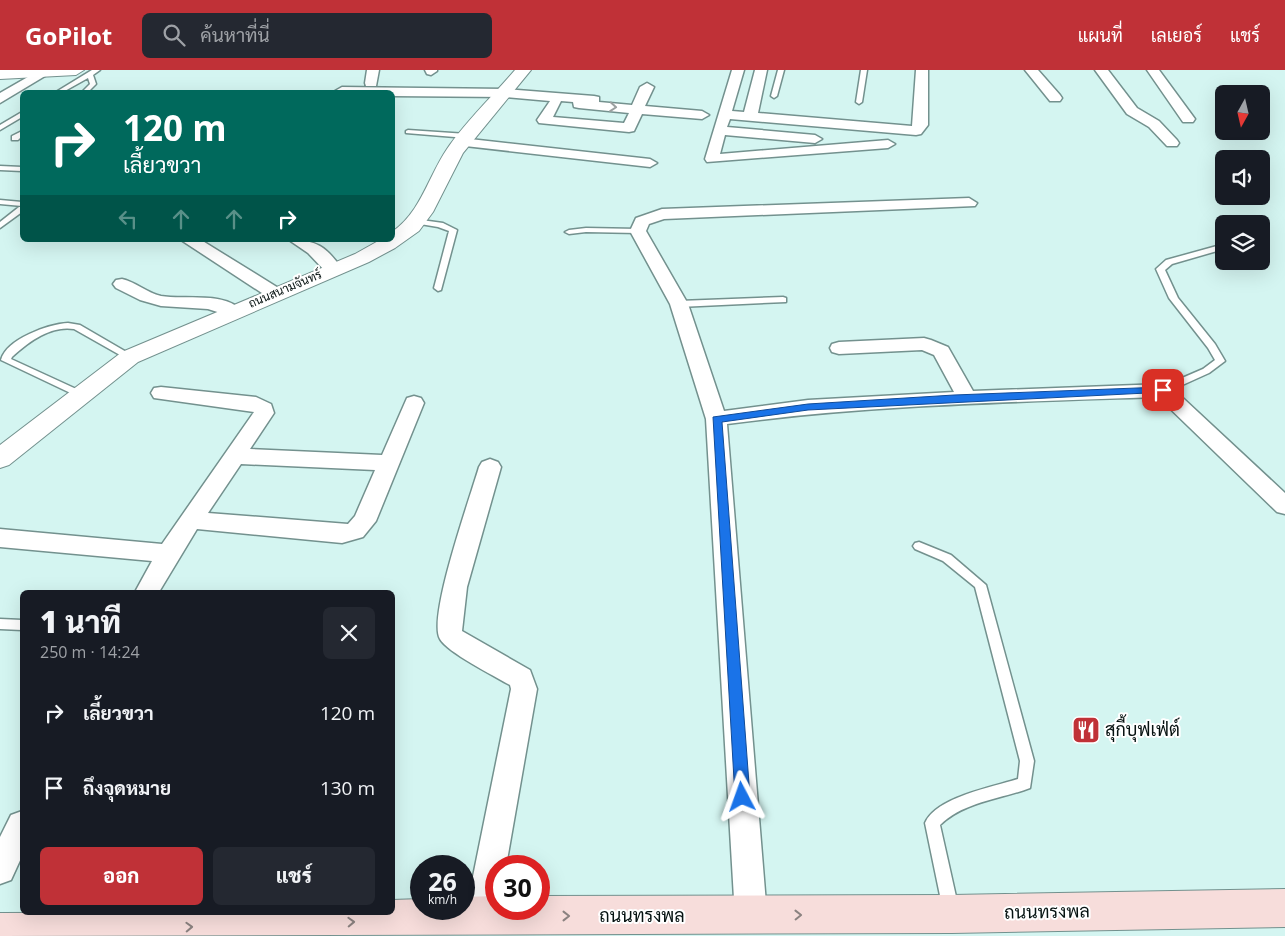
<!DOCTYPE html>
<html lang="th">
<meta charset="utf-8">
<style>
:root{--surface:#171b24;--page:#242831;--text:#f1f3f6;--muted:#9ea1a6;--accent:#c03137}
body{margin:0;font-family:"Open Sans",Sarabun,sans-serif;background:var(--page);color:var(--text);height:100vh;display:flex;flex-direction:column;font-size:19px;white-space:nowrap}
*{box-sizing:border-box;margin:0}
p{font-size:16px;color:var(--muted)}
.icon{flex:none;width:28px;height:28px;fill:none;stroke:currentColor;stroke-width:2;stroke-linecap:round;stroke-linejoin:round}
.map{position:relative;flex:1;overflow:hidden}
.drawer{position:absolute;left:20px;top:520px;width:375px;height:325px;display:flex;flex-direction:column;background:var(--surface);border-radius:8px;box-shadow:0 5px 20px #0002}
.drawer>*{flex:none}
.hud{position:absolute;left:20px;top:20px;width:375px;height:152px;border-radius:8px;box-shadow:0 5px 20px #0002;background:#00695c;color:#fff;overflow:hidden}
.needle{width:32px;rotate:188deg}
.buttons{position:absolute;left:1215px;top:15px;display:grid;gap:10px}
.buttons a{display:grid;place-items:center;width:55px;height:55px;border-radius:8px;background:var(--surface);box-shadow:0 5px 20px #0002;font-size:25px}
.speed{position:absolute;left:410px;top:785px;display:flex;gap:10px;font-size:25px;font-weight:700;text-align:center}
.speed>*{display:grid;place-content:center;width:65px;height:65px;border-radius:50%;background:var(--surface);box-shadow:0 5px 20px #0002;line-height:1}
.speed small{font-size:12px;font-weight:400}
.speed .limit{border:8px solid #d22;background:#fff;color:#111}
.pin{position:absolute;display:grid;place-items:center;width:42px;height:42px;color:#fff;margin:-21px;border-radius:10px;box-shadow:0 2px 8px #0006}
.me{position:absolute;width:55px;margin:-28px;rotate:356deg;stroke-linejoin:round;filter:drop-shadow(0 0 4px #0008)}
.turn{display:flex;align-items:center;gap:18px;height:105px;padding:0 20px;font-size:22px}
.turn .icon{width:65px;height:65px;stroke-width:2.5}
.turn b{display:block;font-size:35px;line-height:42px}
.lanes{display:flex;align-items:center;height:48px;padding:0 20px;background:#0003;justify-content:center;gap:25px;direction:ltr}
.lanes .off{opacity:.35}
.round{display:grid;place-items:center;flex:none;width:52px;height:52px;border-radius:8px;background:var(--page)}
.headline{display:flex;align-items:center;justify-content:space-between;height:85px;padding:0 20px}
h1{font-size:30px;font-weight:800;line-height:38px}
.primary-button{display:flex;gap:10px;margin-top:auto;padding:10px 20px}
.primary-button a{flex:1;height:58px;border-radius:8px;background:var(--accent);color:#fff;font-size:20px;font-weight:800;line-height:58px;text-align:center}
.primary-button a+a{background:var(--page);color:var(--text)}
ul{padding:0;list-style:none}
li{display:flex;align-items:center;gap:15px;height:75px;padding:0 20px}
li div{flex:1}
li b{display:block;font-size:19px}
li em{font-style:normal}
header{display:flex;align-items:center;gap:30px;box-sizing:border-box;height:70px;padding:0 25px;background:var(--accent);color:#fff}
header strong{font-size:24px}
nav{display:flex;gap:28px;margin-inline-start:auto;font-size:18px}
.search{width:350px;height:45px;background:var(--page);display:flex;align-items:center;gap:12px;box-sizing:border-box;padding:0 18px;border-radius:8px;color:var(--muted);font-size:19px}
.map>svg:first-child{display:block}
.lines{fill:none;stroke-linecap:round;stroke-linejoin:round}
.service-casing{stroke:#73918e;stroke-width:3}
.minor-casing{stroke:#73918e;stroke-width:3}
.tertiary-casing{stroke:#73918e;stroke-width:2}
.secondary-casing{stroke:#73918e;stroke-width:2}
.service{fill:#fff;fill-rule:evenodd}
.minor{fill:#fff;fill-rule:evenodd}
.tertiary{fill:#fff;fill-rule:evenodd}
.secondary{fill:#f7dddb;fill-rule:evenodd}
.oneway{stroke:#9ba0a0}
.oneway2{stroke:#8b8280}
.route{fill:#1a73e8;stroke:#114b97}
.labels{text-anchor:middle;stroke-width:4;stroke-linejoin:round;paint-order:stroke}
.far-street-label{font-size:12px;fill:#061211;stroke:#fff}
.near-poi-label{font-size:18px;fill:#061211;stroke:#fff;text-anchor:start}
.near-street-label{font-size:18px;fill:#061211;stroke:#fff}
</style>
<header>
<strong>GoPilot</strong>
<div class="search"><svg class="icon" aria-label="search" viewBox="0 0 24 24"><circle cx="10" cy="10" r="6"/><path d="M15 15l6 6"/></svg>ค้นหาที่นี่</div>
<nav><a>แผนที่</a><a>เลเยอร์</a><a>แชร์</a></nav>
</header>
<div class="map">
<svg width="1285" height="866" viewBox="0 0 1285 866">
<rect width="100%" height="100%" fill="#d4f5f1"/>
<g class="lines">
<defs>
<path id="service" d="M 92,0 L 100,0 L 93,5 L 96,14 L 88,22 L 82,22 L 90,14 L 88,8 L 63,22 L 56,22 Z
M 778,0 L 784,0 L 777,26 L 774,28 L 771,26 Z
M 861,0 L 867,0 L 862,32 L 859,34 L 856,32 Z
M 22,42 L 22,47 L 0,60 L 0,55 Z
M 408,60 L 467,64 L 471,66 L 467,68 L 406,63 L 406,61 Z
M 22,61 L 22,66 L 18,70 L 12,70 L 12,66 Z
M 0,96 L 22,97 L 22,101 L 0,100 Z
M 0,130 L 22,132 L 22,136 L 0,134 Z
M 19,137 L 22,137 L 22,142 L 0,158 L 0,152 Z
M 414,149 L 443,153 L 457,160 L 441,220 L 438,221 L 434,218 L 449,161 L 438,157 L 414,153 Z
M 586,158 L 638,159 L 642,161 L 638,163 L 586,162 L 569,164 L 565,162 L 569,160 Z
M 1224,174 L 1224,179 L 1172,194 L 1165,200 L 1178,228 L 1215,274 L 1225,291 L 1209,303 L 1167,322 L 1159,322 L 1158,320 L 1159,318 L 1203,299 L 1215,290 L 1208,278 L 1169,228 L 1156,199 L 1166,190 Z
M 783,227 L 786,228 L 786,232 L 679,237 L 675,234 L 679,231 Z
M 68,253 L 80,255 L 135,287 L 133,289 L 127,289 L 74,259 C 51,255 28,272 12,287 L 11,289 L 85,323 L 86,325 L 81,328 L 1,290 C 6,269 49,254 68,253 Z
M 919,472 L 951,485 L 986,515 L 1034,691 L 1030,718 C 1001,729 963,732 940,755 L 959,840 L 957,846 L 951,848 L 945,846 L 943,840 L 925,753 C 936,727 993,717 1018,709 L 1020,691 L 975,517 L 943,491 L 915,479 L 913,476 L 915,473 Z
M 0,549 L 22,550 L 22,560 L 0,559 Z"/>
<path id="minor" d="M 40,0 L 55,0 L 0,33 L 0,23 Z
M 367,0 L 379,0 L 376,16 L 366,16 L 365,13 Z
M 425,0 L 437,0 L 437,1 L 431,5 L 427,4 Z
M 732,0 L 744,0 L 732,41 L 744,42 L 755,0 L 767,0 L 758,43 L 912,56 L 916,0 L 928,0 L 928,55 L 921,64 L 916,65 L 730,49 L 727,57 L 815,65 L 822,69 L 815,73 L 725,65 L 720,84 L 888,70 L 895,74 L 888,78 L 707,92 L 705,89 Z
M 1025,0 L 1038,0 L 1060,25 L 1062,28 L 1060,31 L 1050,31 Z
M 1095,0 L 1108,0 L 1137,38 L 1159,51 L 1177,70 L 1179,73 L 1177,76 L 1167,76 L 1149,57 L 1127,44 Z
M 1147,0 L 1159,0 L 1195,49 L 1193,52 L 1183,52 Z
M 647,13 L 654,17 L 645,36 L 702,41 L 709,45 L 702,49 L 642,44 L 634,61 L 629,62 L 539,53 L 537,50 L 550,31 L 505,27 L 392,26 L 392,22 L 335,21 L 342,17 L 505,19 L 594,26 L 599,27 L 599,32 L 632,35 L 640,17 ZM 561,31 L 573,32 L 574,37 L 579,38 L 629,43 L 624,53 L 553,47 Z
M 461,68 L 650,89 L 657,93 L 650,97 L 456,75 L 454,72 L 456,69 Z
M 969,128 L 977,133 L 975,136 L 664,149 L 649,154 L 646,161 L 688,234 L 724,341 L 808,330 L 954,322 L 934,285 L 922,280 L 839,284 L 832,282 L 830,278 L 832,274 L 839,272 L 924,268 L 931,270 L 948,277 L 973,321 L 1163,314 L 1170,316 L 1285,423 L 1285,444 L 1277,442 L 1158,327 C 1014,332 870,335 727,354 L 767,846 L 762,857 L 751,862 L 740,857 L 735,846 L 706,349 L 670,234 L 630,161 L 636,148 L 662,139 Z
M 181,170 L 201,170 L 280,219 L 283,223 L 280,227 L 268,227 Z
M 289,170 C 316,170 326,176 342,199 L 339,203 L 327,203 L 308,183 Z
M 122,209 C 136,212 147,223 161,226 C 183,230 228,221 242,242 L 239,246 L 233,247 L 208,239 L 161,236 L 140,230 L 116,218 L 113,214 L 116,210 Z
M 161,317 L 256,327 L 271,334 L 274,343 L 250,379 L 382,385 L 407,328 L 414,326 L 421,328 L 424,333 L 376,451 L 363,467 L 342,473 L 197,459 L 159,522 L 135,522 L 152,491 L 0,477 L 0,459 L 162,474 L 254,342 L 154,328 L 151,323 L 154,318 ZM 241,394 L 375,400 L 355,446 L 348,454 L 208,443 Z
M 490,389 L 498,392 L 501,397 L 467,517 L 462,561 L 530,600 L 537,619 L 506,796 L 496,796 L 496,839 L 498,839 L 492,857 L 481,862 L 470,857 L 465,846 L 511,619 L 510,615 C 494,606 447,582 440,569 C 427,548 471,425 479,397 L 482,392 Z
M 22,741 L 22,786 L 11,810 L 0,814 L 0,767 L 11,745 Z"/>
<path id="tertiary" d="M 0,0 L 84,0 L 76,5 L 0,9 Z
M 515,0 L 531,0 L 463,83 L 433,142 L 419,161 L 395,178 L 369,192 L 138,292 L 9,395 L 0,398 L 0,375 L 122,282 L 355,184 L 380,170 L 392,170 L 392,162 C 421,142 428,107 447,79 C 466,51 493,26 515,0 Z"/>
<path id="secondary" d="M 1285,819 L 1285,857 L 952,863 L 0,866 L 0,843 L 392,842 L 392,830 L 421,829 L 421,839 L 464,839 L 464,827 L 496,826 L 496,839 L 539,839 L 539,826 L 952,825 Z"/>
</defs>
<use href="#service" class="service-casing"/>
<use href="#minor" class="minor-casing"/>
<use href="#tertiary" class="tertiary-casing"/>
<use href="#secondary" class="secondary-casing"/>
<use href="#service" class="service"/>
<use href="#minor" class="minor"/>
<use href="#tertiary" class="tertiary"/>
<use href="#secondary" class="secondary"/>
</g>
<defs><path id="oneway-chevron" d="M-2-3.5L2.5 0L-2 3.5" fill="none" stroke-width="1.6" stroke-linecap="round" stroke-linejoin="round" transform="scale(1.25)"/></defs>
<use class="oneway" href="#oneway-chevron" transform="translate(613 37) rotate(5)"/>
<g class="oneway2">
<use href="#oneway-chevron" transform="translate(798 845) rotate(-1)"/>
<use href="#oneway-chevron" transform="translate(566 846)"/>
<use href="#oneway-chevron" transform="translate(351 852) rotate(-2)"/>
<use href="#oneway-chevron" transform="translate(189 857) rotate(-2)"/>
</g>
<path class="route" d="M 1163,317 L 1168,320 L 1167,322 L 808,340 L 722,352 L 750,727 L 748,731 L 742,733 L 737,731 L 735,727 L 713,347 L 808,334 L 954,325 Z"/>
<defs>
<symbol id="restaurant-square" viewBox="-11 -11 22 22"><rect x="-9" y="-9" width="18" height="18" rx="4" fill="#c03137" stroke="#fff"/><path d="M-5-6h1v4h1v-4h1v4h1v-4h1v5L-1.5 .5V6h-2V.5L-5-1ZM5-6V6H3V1.5H1.5Q1.5-4 5-6Z" fill="#fff"/></symbol>
</defs>
<g fill-rule="evenodd">
<use href="#restaurant-square" x="1070" y="644" width="32" height="32"/>
</g>
<g class="labels">
<g class="far-street-label">
<text transform="translate(285 219) rotate(-23)" y="4">ถนนสนามจันทร์</text>
</g>
<g class="near-poi-label">
<text x="1105" y="666">สุกี้บุฟเฟ่ต์</text>
</g>
<g class="near-street-label">
<text transform="translate(1047 842) rotate(-1)" y="6">ถนนทรงพล</text>
<text x="642" y="852">ถนนทรงพล</text>
</g>
</g>
</svg>
<div class="buttons">
<a><svg class="needle" viewBox="-14 -14 28 28"><path d="M0-13l5 13h-10z" fill="#e53935"/><path d="M0 13l5-13h-10z" fill="#9ea1a6"/></svg></a>
<a><svg class="icon" aria-label="sound" viewBox="0 0 24 24"><path d="M4 9h4l5-4v14l-5-4H4zM17 9q2 3 0 6"/></svg></a>
<a><svg class="icon" aria-label="layers" viewBox="0 0 24 24"><path d="M12 4l9 5-9 5-9-5zM3 14l9 5 9-5"/></svg></a>
</div>
<div class="speed"><div>26<small>km/h</small></div><div class="limit">30</div></div>
<div class="pin" style="left:1163px;top:320px;background:#d93025"><svg class="icon" aria-label="arrive" viewBox="0 0 24 24"><path d="M6 21V4h12l-3 4 3 4H6"/></svg></div>
<svg class="me" style="left:742px;top:727px" viewBox="-20 -20 40 40"><path d="M0-17L14 15 0 8-14 15z" fill="#1a73e8" stroke="#fff" stroke-width="4"/></svg>
<div class="hud">
<div class="turn"><svg class="icon" aria-label="right" viewBox="0 0 24 24"><path d="M7 20v-9h11M14 6l5 5-5 5"/></svg><div><b>120 m</b>เลี้ยวขวา</div></div>
<div class="lanes"><svg class="icon off" aria-label="left" viewBox="0 0 24 24"><path d="M17 20v-9H6M10 6l-5 5 5 5"/></svg><svg class="icon off" aria-label="ahead" viewBox="0 0 24 24"><path d="M12 20V5M6 11l6-6 6 6"/></svg><svg class="icon off" aria-label="ahead" viewBox="0 0 24 24"><path d="M12 20V5M6 11l6-6 6 6"/></svg><svg class="icon" aria-label="right" viewBox="0 0 24 24"><path d="M7 20v-9h11M14 6l5 5-5 5"/></svg></div>
</div>
<section class="drawer">
<div class="headline"><div><h1>1 นาที</h1><p>250 m · 14:24</p></div><a class="round"><svg class="icon" aria-label="close" viewBox="0 0 24 24"><path d="M6 6l12 12M18 6L6 18"/></svg></a></div>
<ul>
<li><svg class="icon" aria-label="right" viewBox="0 0 24 24"><path d="M7 20v-9h11M14 6l5 5-5 5"/></svg><div><b>เลี้ยวขวา</b></div><em>120 m</em></li>
<li><svg class="icon" aria-label="arrive" viewBox="0 0 24 24"><path d="M6 21V4h12l-3 4 3 4H6"/></svg><div><b>ถึงจุดหมาย</b></div><em>130 m</em></li>
</ul>
<div class="primary-button"><a>ออก</a><a>แชร์</a></div>
</section>
</div>
